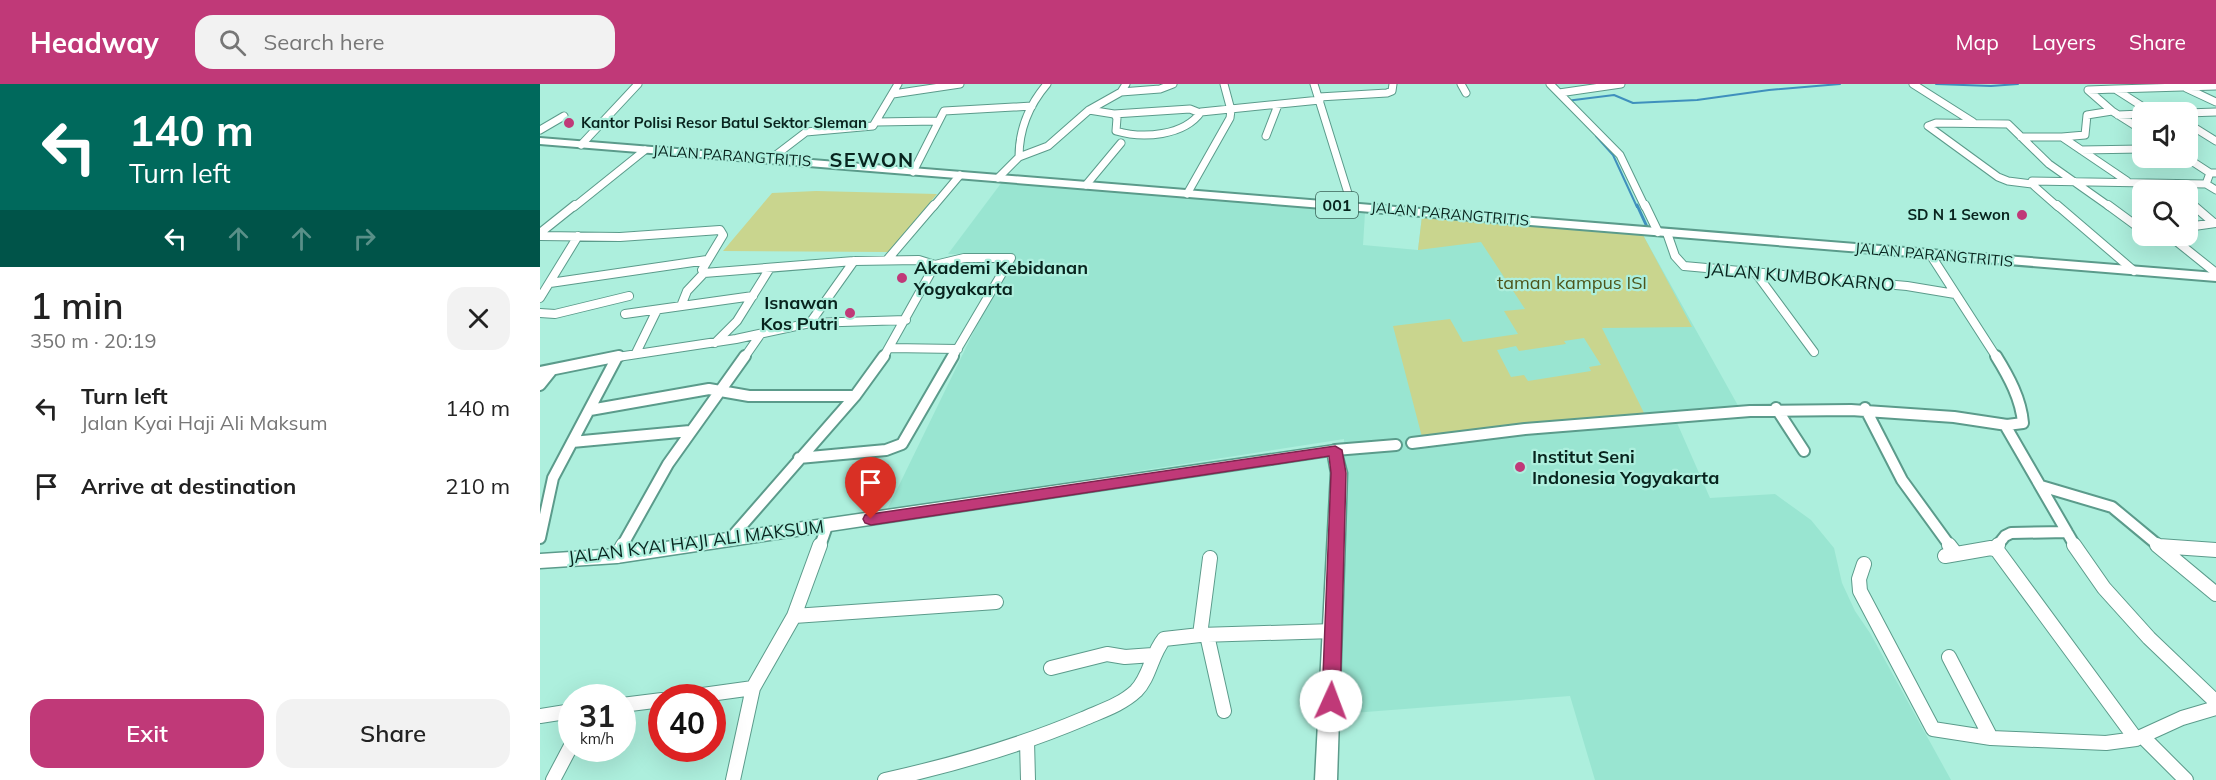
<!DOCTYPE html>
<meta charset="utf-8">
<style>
:root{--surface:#fff;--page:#f2f2f2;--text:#222;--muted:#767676;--accent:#c03978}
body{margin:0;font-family:Mulish,sans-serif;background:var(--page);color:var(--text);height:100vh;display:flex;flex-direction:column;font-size:22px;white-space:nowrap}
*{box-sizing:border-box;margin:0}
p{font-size:20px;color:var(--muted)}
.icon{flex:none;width:33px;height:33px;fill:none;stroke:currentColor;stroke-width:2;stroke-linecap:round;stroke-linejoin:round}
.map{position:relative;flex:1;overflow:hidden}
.side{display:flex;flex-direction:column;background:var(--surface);width:540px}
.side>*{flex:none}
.guide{background:#00695c;color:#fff;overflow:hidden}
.tools{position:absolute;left:1592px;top:18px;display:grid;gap:12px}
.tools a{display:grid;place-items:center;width:66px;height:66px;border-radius:12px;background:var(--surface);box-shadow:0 6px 24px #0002;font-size:30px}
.speed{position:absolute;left:18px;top:600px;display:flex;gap:12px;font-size:30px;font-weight:700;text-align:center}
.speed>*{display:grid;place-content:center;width:78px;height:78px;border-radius:50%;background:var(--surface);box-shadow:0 6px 24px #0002;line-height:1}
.speed small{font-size:15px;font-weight:400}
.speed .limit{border:9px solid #d22;background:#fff;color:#111}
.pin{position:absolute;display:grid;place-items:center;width:51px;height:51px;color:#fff;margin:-62px -26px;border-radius:50% 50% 50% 0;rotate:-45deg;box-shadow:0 0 6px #0007}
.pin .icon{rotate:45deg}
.me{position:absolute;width:66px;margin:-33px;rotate:2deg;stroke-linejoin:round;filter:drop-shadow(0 0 4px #0008)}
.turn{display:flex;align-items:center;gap:21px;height:126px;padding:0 30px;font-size:27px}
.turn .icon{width:78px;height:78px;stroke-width:2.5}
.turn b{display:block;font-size:42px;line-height:51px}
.lanes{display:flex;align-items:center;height:57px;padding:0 30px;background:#0003;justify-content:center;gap:30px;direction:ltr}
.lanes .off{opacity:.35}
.round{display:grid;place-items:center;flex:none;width:63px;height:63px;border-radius:18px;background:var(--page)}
.overview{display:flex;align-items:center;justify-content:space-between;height:102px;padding:0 30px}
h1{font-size:36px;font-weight:600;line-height:45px}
.primary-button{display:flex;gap:12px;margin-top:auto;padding:12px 30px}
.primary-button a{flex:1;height:69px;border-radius:18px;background:var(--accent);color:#fff;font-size:24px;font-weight:600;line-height:69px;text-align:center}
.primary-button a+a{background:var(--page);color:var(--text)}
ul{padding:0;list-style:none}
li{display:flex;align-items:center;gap:18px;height:78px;padding:0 30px}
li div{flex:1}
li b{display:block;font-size:22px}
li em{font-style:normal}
header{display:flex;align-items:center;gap:36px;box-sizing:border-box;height:84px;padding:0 30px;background:var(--accent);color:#fff}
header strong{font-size:28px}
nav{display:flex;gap:33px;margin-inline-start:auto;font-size:21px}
.search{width:420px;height:54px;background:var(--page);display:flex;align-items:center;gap:15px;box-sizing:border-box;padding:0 21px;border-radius:18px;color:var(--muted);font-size:22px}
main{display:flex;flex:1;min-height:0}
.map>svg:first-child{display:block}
.built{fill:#99e5d1}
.green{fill:#c9d58e;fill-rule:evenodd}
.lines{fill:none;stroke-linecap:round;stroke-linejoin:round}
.stream-far1{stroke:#3f90bd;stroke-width:2}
.stream{stroke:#3f90bd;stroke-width:3}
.street-far3-casing{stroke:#5b9b8b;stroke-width:9}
.street-far2-casing{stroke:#5b9b8b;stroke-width:10}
.street-far1-casing{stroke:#5b9b8b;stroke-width:14}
.street-casing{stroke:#5b9b8b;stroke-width:16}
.secondary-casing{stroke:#5b9b8b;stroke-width:3}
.primary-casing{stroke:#5b9b8b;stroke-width:4}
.street-far3{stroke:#fff;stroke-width:7}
.street-far2{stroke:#fff;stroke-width:8}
.street-far1{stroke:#fff;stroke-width:10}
.street{stroke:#fff;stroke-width:14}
.secondary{fill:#fff;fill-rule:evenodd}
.primary{fill:#fff;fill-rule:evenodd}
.route{fill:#c03978;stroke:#7d254e;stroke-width:1.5}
.poi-dot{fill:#c03978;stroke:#adefdd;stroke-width:2}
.labels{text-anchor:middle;stroke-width:4.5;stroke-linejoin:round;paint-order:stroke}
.far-poi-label{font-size:15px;font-weight:bold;fill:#08241e;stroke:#adefdd;text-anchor:start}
.far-street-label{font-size:15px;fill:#08241e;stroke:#adefdd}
.shield{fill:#adefdd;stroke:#3a6157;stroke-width:1.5}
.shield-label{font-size:16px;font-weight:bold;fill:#08241e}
.poi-label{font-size:18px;font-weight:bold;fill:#08241e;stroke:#adefdd;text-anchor:start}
.street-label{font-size:18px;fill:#08241e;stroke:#adefdd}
.park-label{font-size:18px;fill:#4d551b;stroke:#adefdd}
.far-district-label{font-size:20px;font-weight:bold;letter-spacing:1.5px;fill:#08241e;stroke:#adefdd}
</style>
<header>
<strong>Headway</strong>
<div class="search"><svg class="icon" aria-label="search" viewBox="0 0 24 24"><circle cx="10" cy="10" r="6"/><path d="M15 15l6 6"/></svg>Search here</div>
<nav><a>Map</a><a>Layers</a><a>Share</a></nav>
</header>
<main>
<section class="side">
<div class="guide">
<div class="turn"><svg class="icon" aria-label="left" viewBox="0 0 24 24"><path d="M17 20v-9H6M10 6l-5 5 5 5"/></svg><div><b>140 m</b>Turn left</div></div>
<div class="lanes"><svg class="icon" aria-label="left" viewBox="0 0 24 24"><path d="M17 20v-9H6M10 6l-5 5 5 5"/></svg><svg class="icon off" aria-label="ahead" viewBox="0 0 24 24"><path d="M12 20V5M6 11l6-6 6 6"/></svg><svg class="icon off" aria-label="ahead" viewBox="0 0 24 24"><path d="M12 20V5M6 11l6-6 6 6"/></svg><svg class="icon off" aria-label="right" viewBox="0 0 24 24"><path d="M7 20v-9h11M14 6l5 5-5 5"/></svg></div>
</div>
<div class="overview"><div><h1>1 min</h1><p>350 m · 20:19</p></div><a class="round"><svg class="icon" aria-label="close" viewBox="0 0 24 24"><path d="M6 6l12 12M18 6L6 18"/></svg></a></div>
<ul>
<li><svg class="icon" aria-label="left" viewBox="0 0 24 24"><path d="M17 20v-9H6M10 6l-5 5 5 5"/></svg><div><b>Turn left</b><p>Jalan Kyai Haji Ali Maksum</p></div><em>140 m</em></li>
<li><svg class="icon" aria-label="arrive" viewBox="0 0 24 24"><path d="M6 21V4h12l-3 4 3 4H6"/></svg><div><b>Arrive at destination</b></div><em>210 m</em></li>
</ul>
<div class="primary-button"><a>Exit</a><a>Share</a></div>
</section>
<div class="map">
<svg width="1676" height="696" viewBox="0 0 1676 696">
<rect width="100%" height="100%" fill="#adefdd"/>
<path class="built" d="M 462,98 L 825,129 L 823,161 L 878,166 L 882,132 L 1103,151 L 1201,327 L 1134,332 L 1170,414 L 1235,410 L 1271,436 L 1294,464 L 1302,499 L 1315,527 L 1330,549 L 1411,696 L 1055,696 L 1030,612 L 800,630 L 804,355 L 347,426 L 471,171 L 408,170 Z"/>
<path class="green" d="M 276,107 L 397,110 L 349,168 L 183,167 L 232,109 Z
M 882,132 L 1103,151 L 1152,243 L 1062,244 L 1104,329 L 882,353 L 853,242 L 910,235 L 923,258 L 978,250 L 964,227 L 985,225 L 941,158 L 878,166 ZM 1044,254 L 1061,281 L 1049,283 L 1051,287 L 988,297 L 984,291 L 971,293 L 957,266 L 976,262 L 979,267 L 1026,260 L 1024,257 Z"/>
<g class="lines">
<path class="stream-far1" d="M 1396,0 L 1451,2 L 1478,0
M 1026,17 L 1074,11 L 1093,19 L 1157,16 L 1229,6 L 1300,0
M 1056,52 L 1073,71 L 1097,123"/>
<path class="stream" d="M 1097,121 L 1108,145"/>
<defs>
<path id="street-far3" d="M 774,0 L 812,122
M 921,0 L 926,9
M 1010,0 L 1080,71 L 1105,123
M 1373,0 L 1433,38
M 1646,4 L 1676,18
M 1575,5 L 1548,6 L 1572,27 L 1602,46
M 581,8 L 620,5 L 633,0
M 1019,9 L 1081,0
M 353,10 L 420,0
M 779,13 L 847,9 L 852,7 L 853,0
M 549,26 L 574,30 L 577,34 L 576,47 C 603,55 644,52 661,28 L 780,16
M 1611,28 L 1575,5 L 1676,2
M 1647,29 L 1676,28
M 574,30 L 650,25 L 660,29
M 1578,31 L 1602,30
M 337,38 L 397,37
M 1647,39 L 1676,57
M 0,46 L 24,32
M 726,52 L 738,21
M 1481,53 L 1522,53 L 1587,97
M 1522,53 L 1545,51 L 1547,31 L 1572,27
M 41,61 L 98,0
M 1541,66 L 1602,65
M 479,73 C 479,45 489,21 507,0
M 232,74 L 266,48 L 333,42 L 358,0
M 1647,74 L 1670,89
M 373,88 L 404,27 L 492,22
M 1676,89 L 1670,89 L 1666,100 L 1676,106
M 458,94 L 479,73 L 508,62 L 549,26 L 581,8 L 586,0
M 1492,100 L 1468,97 L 1458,93 L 1388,42 L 1396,39 L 1468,40 L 1509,80 L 1570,123
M 546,101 L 581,59
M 647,110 L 690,34 L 691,26 L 684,0
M 1647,116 L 1655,123
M 34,123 L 105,66
M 393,123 L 420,91
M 1518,123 L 1492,100 L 1492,97 L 1666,100"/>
<path id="street-far2" d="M 1105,121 L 1118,148
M 1517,121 L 1594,187
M 1568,121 L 1602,146
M 1653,121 L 1674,139
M 1647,143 L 1676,139
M 0,149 L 35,121
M 1127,149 L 1135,172 L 1144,182 L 1367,202 L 1415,210
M 0,152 L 80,153 L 180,146 L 183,151 L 162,186 L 164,189 L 147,207 L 141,222
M 1630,152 L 1676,189
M 1390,170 L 1457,274
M 347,176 L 394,121
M 1215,188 L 1274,268
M 164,189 L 314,177 L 379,176 L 395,181 L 424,174 L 471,174 L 412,274
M 10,199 L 167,176
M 0,214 L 38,152
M 0,229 L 15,230 L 89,212
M 85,230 L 213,212
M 270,239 L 314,177
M 175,259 L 197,237 L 230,184
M 350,264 L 418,265
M 96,269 L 117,226
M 71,274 L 196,255 L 270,239 L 366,236
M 204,274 L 220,251
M 343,274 L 395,181"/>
<path id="street-far1" d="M 0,288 L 79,272
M 0,301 L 12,286
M 1236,324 L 1264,367
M 1325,324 L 1362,396 L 1410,462
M 50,326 L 169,305 L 209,312 L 315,312
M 1465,341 L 1535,462
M 32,358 L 150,347
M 872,359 L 985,345 L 1210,327 L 1311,326 L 1414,333 L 1467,341 L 1483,339 C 1481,315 1469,293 1456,272
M 795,366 L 856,361
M 259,374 L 346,366 L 362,360 L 413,272
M 1501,402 L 1572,423 L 1619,462
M 0,454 L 13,394 L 76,275
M 190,455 L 315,312 L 344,272
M 82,462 L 128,380 L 205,272
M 280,462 L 287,442
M 1457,462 L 1465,452 L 1471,449 L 1527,448
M 1619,462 L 1624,462"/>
<path id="street" d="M 1409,461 L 1416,470
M 1534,461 L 1564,504 L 1609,554 L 1676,618
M 1617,461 L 1676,510
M 1619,462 L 1676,466
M 1455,465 L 1458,461
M 77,472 L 83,461
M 1405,472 L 1451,464 L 1457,466 L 1596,655
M 1324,480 L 1319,495 L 1320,507 L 1393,645 L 1451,654 L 1566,659 L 1596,655 L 1642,634 L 1676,624
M 254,532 L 456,518
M 660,551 L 670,474
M 667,551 L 684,627
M 1409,573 L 1451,654
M 511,584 L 567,570 L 585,573 L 613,571
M 141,614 L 213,604 L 254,532 L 280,461
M 82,621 L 122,616
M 0,632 L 32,627
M 1603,653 L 1646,696
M 487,657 L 488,696
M 13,696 L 32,660
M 193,696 L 213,604
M 345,696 C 413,681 479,662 543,635 C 561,627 581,621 596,607 C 610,593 611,571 624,555 L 660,551 L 794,547"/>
<path id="secondary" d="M 795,361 L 800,362 L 807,389 L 797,696 L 775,696 L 791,389 L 788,372 L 77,479 L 0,484 L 0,470 L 77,465 Z"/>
<path id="primary" d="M 0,54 L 1676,189 L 1676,197 L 0,60 Z"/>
</defs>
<use href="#street-far3" class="street-far3-casing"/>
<use href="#street-far2" class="street-far2-casing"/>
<use href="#street-far1" class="street-far1-casing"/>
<use href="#street" class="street-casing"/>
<use href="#secondary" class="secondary-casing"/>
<use href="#primary" class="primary-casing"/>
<use href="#street-far3" class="street-far3"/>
<use href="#street-far2" class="street-far2"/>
<use href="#street-far1" class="street-far1"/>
<use href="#street" class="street"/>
<use href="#secondary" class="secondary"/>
<use href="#primary" class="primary"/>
</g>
<path class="route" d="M 795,362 L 802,366 L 806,389 L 800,617 L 797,623 L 791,625 L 784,623 L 782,617 L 791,389 L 789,372 L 331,441 L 325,439 L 323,435 L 325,431 L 331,430 Z"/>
<g class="poi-dot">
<circle cx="29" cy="39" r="6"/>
<circle cx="1482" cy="131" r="6"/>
<circle cx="362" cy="194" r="6"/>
<circle cx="310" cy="229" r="6"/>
<circle cx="980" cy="383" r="6"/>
</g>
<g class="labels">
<g class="far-poi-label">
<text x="41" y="44">Kantor Polisi Resor Batul Sektor Sleman</text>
<text x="1470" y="136" text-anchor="end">SD N 1 Sewon</text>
</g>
<g class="far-street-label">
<text transform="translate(192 72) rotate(4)" y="5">JALAN PARANGTRITIS</text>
<text transform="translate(910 130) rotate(5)" y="5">JALAN PARANGTRITIS</text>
<text transform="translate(1394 171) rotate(5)" y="5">JALAN PARANGTRITIS</text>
</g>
<rect class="shield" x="776" y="108" width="42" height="26" rx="4.5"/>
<g class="shield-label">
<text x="797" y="127">001</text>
</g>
<g class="poi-label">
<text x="374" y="190">Akademi Kebidanan<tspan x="374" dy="21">Yogyakarta</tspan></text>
<text x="298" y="225" text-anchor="end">Isnawan<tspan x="298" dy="21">Kos Putri</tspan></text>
<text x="992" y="379">Institut Seni<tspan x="992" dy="21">Indonesia Yogyakarta</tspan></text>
</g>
<g class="street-label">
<text transform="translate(1260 193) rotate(5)" y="6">JALAN KUMBOKARNO</text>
<text transform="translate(156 458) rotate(-7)" y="6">JALAN KYAI HAJI ALI MAKSUM</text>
</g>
<g class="park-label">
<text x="1032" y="205">taman kampus ISI</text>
</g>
<g class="far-district-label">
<text x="332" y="83">SEWON</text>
</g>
</g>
</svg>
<div class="tools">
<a><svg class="icon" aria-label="sound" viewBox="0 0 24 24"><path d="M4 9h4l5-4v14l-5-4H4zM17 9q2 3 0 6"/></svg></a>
<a><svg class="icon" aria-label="search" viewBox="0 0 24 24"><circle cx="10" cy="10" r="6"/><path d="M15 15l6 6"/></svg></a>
</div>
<div class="speed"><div>31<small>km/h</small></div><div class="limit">40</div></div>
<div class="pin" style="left:331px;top:435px;background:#d93025"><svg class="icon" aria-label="arrive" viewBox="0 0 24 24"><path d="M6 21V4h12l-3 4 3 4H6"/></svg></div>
<svg class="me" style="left:791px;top:617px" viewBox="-20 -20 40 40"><circle r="19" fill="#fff"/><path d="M0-13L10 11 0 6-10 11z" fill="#c03978"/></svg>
</div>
</main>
